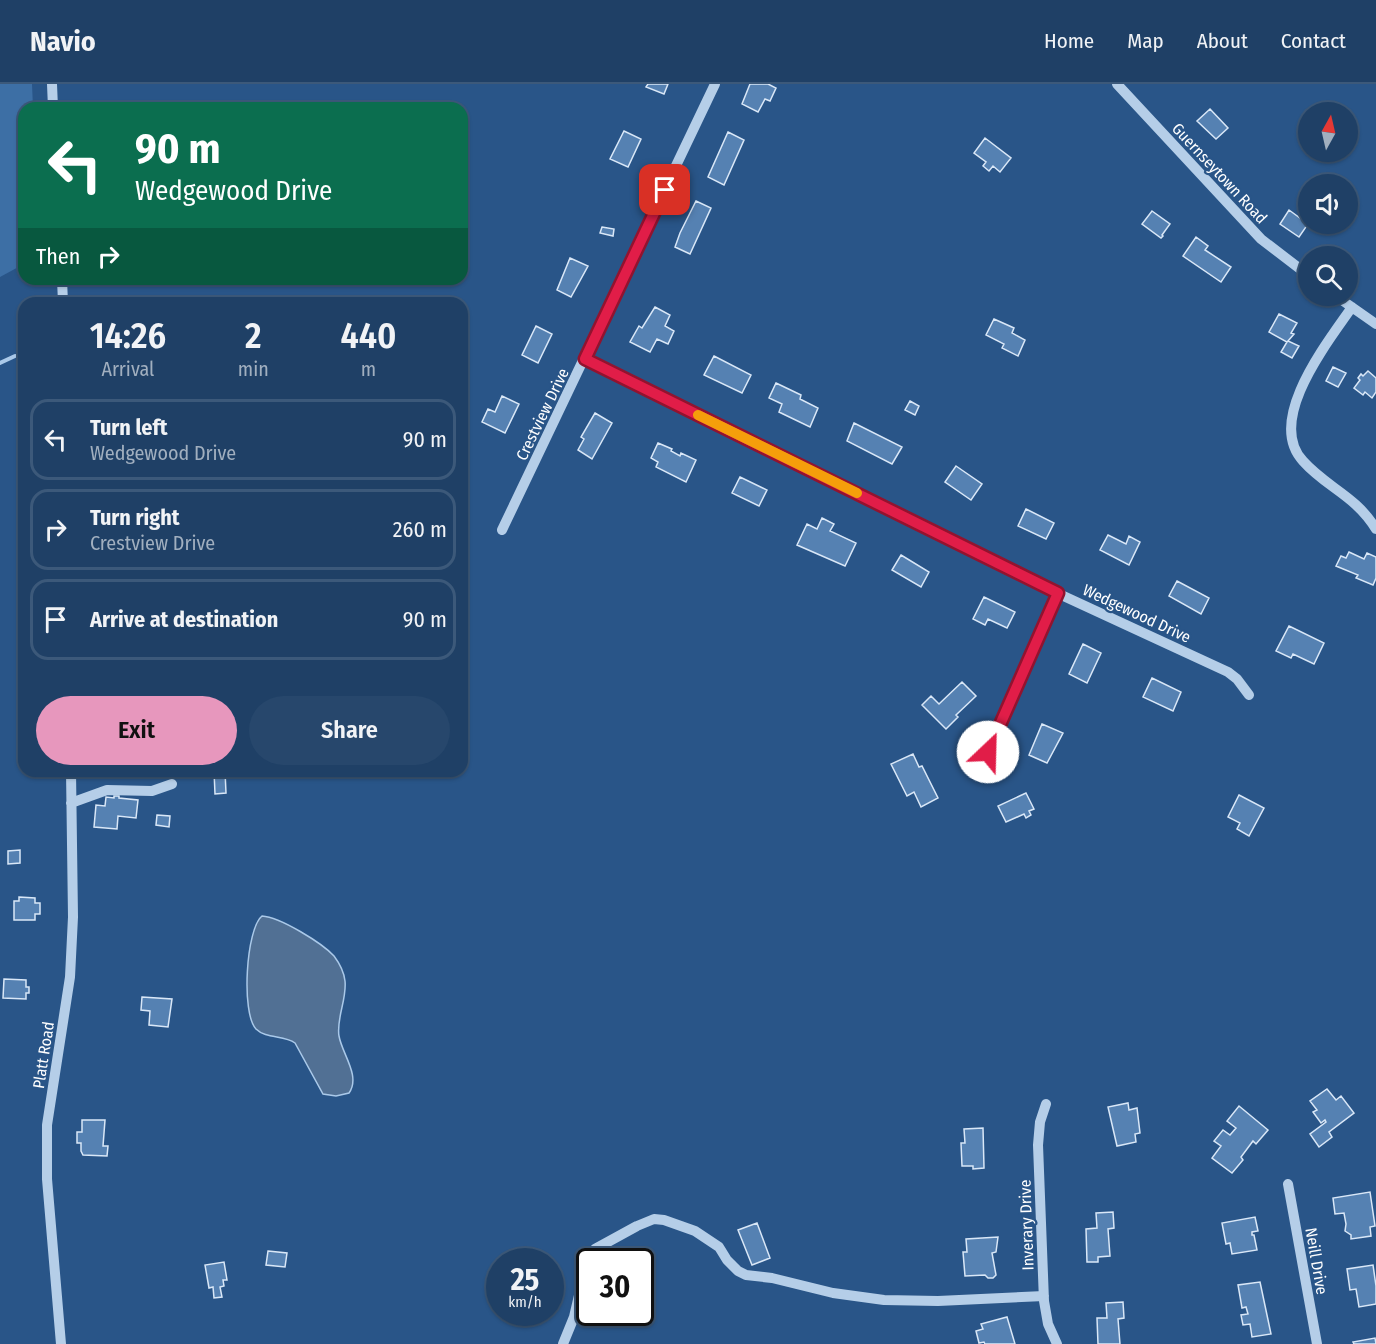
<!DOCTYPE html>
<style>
:root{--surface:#1f4066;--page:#27476c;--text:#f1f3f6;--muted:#a1afbf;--line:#3c597a;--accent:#e797bd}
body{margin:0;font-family:"Fira Sans Condensed",sans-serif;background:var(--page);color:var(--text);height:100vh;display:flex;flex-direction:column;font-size:22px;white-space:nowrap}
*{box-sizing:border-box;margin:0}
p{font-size:20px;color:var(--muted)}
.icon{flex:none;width:33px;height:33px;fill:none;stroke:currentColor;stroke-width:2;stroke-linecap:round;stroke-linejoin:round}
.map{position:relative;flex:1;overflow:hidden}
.sheet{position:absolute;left:18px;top:213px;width:450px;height:480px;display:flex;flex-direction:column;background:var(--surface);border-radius:18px;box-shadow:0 2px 4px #0004,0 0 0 2px var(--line)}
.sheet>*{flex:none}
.guide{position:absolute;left:18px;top:18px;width:450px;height:183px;border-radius:18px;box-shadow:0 2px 4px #0004,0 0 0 2px var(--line);background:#0b6e4f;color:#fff;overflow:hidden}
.needle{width:39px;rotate:8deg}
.tools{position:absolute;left:1298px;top:18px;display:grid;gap:12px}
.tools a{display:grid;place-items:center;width:60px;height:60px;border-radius:50%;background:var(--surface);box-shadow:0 2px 4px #0004,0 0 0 2px var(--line);font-size:30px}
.speed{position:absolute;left:486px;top:1164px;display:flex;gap:12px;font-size:30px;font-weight:700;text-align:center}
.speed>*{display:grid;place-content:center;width:78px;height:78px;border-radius:50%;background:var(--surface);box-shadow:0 2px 4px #0004,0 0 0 2px var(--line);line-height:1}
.speed small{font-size:15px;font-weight:400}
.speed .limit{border:3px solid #111;border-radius:9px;background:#fff;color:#111}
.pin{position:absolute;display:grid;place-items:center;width:51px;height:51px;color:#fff;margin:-26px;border-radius:12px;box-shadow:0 3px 9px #0006}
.me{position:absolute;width:66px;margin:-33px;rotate:24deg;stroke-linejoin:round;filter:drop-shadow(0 0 4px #0008)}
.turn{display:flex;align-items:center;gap:21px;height:126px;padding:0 18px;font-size:27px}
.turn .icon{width:78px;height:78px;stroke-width:2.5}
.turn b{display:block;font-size:42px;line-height:51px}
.then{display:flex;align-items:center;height:57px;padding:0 18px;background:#0003;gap:12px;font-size:22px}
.eta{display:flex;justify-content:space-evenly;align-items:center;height:102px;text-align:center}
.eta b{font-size:36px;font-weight:600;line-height:42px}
.cta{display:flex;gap:12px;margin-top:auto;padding:12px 18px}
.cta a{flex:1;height:69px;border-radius:36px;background:var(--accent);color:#111;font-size:24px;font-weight:600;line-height:69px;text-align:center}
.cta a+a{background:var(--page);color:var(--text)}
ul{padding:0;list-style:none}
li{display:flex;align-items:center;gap:18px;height:81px;margin:0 12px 9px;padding:0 6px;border:3px solid var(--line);border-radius:18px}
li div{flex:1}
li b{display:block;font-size:22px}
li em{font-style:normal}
header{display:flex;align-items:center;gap:36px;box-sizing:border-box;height:84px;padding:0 30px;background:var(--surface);border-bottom:2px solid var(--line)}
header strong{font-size:28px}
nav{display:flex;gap:33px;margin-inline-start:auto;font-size:21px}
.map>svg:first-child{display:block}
.green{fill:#3d6fa5}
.water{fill:#517094;stroke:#aac9e9;stroke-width:1.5}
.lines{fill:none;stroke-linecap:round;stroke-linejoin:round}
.stream{stroke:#aac9e9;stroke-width:4}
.building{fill:#5581b2;stroke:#d9e7f7;stroke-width:1.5}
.minor{stroke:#b5cee8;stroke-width:10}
.route-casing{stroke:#92132f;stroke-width:15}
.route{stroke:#e11d48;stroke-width:10}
.slow{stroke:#f59e0b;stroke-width:10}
.labels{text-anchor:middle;stroke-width:4.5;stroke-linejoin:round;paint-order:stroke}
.street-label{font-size:16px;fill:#fff;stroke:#295588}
</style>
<header>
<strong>Navio</strong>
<nav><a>Home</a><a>Map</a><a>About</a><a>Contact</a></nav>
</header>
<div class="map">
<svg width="1376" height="1260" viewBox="0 0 1376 1260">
<rect width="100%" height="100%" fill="#295588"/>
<path class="green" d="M 0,0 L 32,0 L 33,24 L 24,24 L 24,180 L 0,193 Z"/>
<path class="water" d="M 262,832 C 280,833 322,859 334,872 C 340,880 344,888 345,897 C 347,915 336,935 339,952 C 342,970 361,992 349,1009 L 336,1012 L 323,1010 L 295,959 C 284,951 266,955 256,945 C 241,929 246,845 262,832 Z"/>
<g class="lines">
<path class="stream" d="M 0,279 L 15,272"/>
</g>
<path class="building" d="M 648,0 L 668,0 L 664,10 L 646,3 Z
M 750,0 L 768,0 L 776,4 L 770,17 L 765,15 L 758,28 L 742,20 Z
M 1210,25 L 1228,44 L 1216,55 L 1197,37 Z
M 624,47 L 641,55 L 628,83 L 610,75 Z
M 728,48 L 744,56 L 724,101 L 708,93 Z
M 985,54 L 1011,74 L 1000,88 L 993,82 L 989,87 L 983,82 L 986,78 L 974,69 Z
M 696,117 L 711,124 L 690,170 L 675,163 L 680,149 Z
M 1289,126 L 1308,140 L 1299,153 L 1280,140 Z
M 1152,127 L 1170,140 L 1162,151 L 1163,152 L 1161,154 L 1142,140 Z
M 602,143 L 614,145 L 613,152 L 600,149 Z
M 1196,153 L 1208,162 L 1205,166 L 1231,183 L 1221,198 L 1183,172 Z
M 570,174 L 588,182 L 571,213 L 557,206 Z
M 655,223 L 670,231 L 665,242 L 674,247 L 668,260 L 657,255 L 650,268 L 630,258 L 639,242 L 642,244 Z
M 1279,230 L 1297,239 L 1291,249 L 1294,250 L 1288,257 L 1299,262 L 1292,274 L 1281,268 L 1287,258 L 1269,248 Z
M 994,235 L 1014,244 L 1012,249 L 1025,256 L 1018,272 L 1002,264 L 1004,260 L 986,251 Z
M 536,242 L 552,250 L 538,279 L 522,271 Z
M 714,272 L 751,291 L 742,309 L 704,291 Z
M 1333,283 L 1346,289 L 1338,303 L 1326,297 Z
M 1368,287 L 1376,294 L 1376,308 L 1372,314 L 1365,308 L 1363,311 L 1354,304 L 1360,296 L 1358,294 L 1361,290 L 1363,292 Z
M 776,299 L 801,311 L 800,315 L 818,324 L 810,343 L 779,328 L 782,320 L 769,314 Z
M 502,312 L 519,320 L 505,349 L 482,338 L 488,325 L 495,328 Z
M 910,317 L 919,322 L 915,331 L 905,326 Z
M 595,329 L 612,339 L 592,375 L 578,366 L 584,355 L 581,353 Z
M 854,339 L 902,363 L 892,380 L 847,357 Z
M 658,359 L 672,365 L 671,367 L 680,372 L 681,369 L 696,376 L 686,398 L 656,383 L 658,378 L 651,374 Z
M 956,382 L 982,400 L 971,416 L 945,398 Z
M 740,393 L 767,406 L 759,422 L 732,409 Z
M 1026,425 L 1054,439 L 1046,455 L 1018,442 Z
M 822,434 L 834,440 L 830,447 L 856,459 L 845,482 L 797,461 L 807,440 L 817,445 Z
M 1108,451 L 1126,460 L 1129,452 L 1140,458 L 1129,481 L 1100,466 Z
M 1349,468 L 1364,475 L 1367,469 L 1376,473 L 1376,494 L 1373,501 L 1356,494 L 1358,491 L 1336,482 L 1341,472 L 1346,474 Z
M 901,471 L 929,488 L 921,503 L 892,486 Z
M 1177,497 L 1209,514 L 1201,530 L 1169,512 Z
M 984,513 L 1015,528 L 1007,544 L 988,535 L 985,541 L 973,535 Z
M 1289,542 L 1324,559 L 1314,580 L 1293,570 L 1291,574 L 1276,567 Z
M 1083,560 L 1101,569 L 1087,599 L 1069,590 Z
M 1152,594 L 1181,608 L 1173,627 L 1143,613 Z
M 962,598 L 976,612 L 956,631 L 958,633 L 946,645 L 922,621 L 931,612 L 939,620 Z
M 1042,640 L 1063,649 L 1047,679 L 1029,671 Z
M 913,670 L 919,683 L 922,682 L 938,714 L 921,723 L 914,708 L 907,712 L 891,680 Z
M 214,687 L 225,687 L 226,709 L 215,710 Z
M 1026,709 L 1034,725 L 1029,727 L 1031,731 L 1026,734 L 1024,730 L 1006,738 L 998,722 Z
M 1239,711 L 1264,724 L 1249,752 L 1237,745 L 1240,739 L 1228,733 Z
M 114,712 L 119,712 L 119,714 L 138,716 L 136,734 L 118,732 L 117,745 L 94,743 L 96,721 L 105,722 L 106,713 L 114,714 Z
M 157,731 L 170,732 L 169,743 L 156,741 Z
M 20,766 L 20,779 L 8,780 L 8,767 Z
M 19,813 L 35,814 L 35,819 L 40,819 L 40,830 L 35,830 L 35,836 L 14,836 L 14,817 L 19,817 Z
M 4,895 L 26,896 L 26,903 L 29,903 L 29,909 L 26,909 L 26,915 L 3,914 Z
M 142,913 L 172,915 L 168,943 L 149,941 L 150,927 L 141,926 Z
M 1327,1005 L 1336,1016 L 1341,1012 L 1354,1029 L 1329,1048 L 1332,1053 L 1319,1063 L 1310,1050 L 1326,1038 L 1325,1036 L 1321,1039 L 1313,1028 L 1317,1026 L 1310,1017 Z
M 1128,1019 L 1129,1026 L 1137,1024 L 1140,1049 L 1135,1050 L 1136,1058 L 1117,1062 L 1108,1023 Z
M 1239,1022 L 1268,1046 L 1256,1060 L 1253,1057 L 1241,1073 L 1243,1076 L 1232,1089 L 1212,1074 L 1221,1062 L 1214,1057 L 1223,1046 L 1230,1051 L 1236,1044 L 1227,1037 Z
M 82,1036 L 105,1036 L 103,1062 L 108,1062 L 107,1072 L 83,1071 L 81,1067 L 81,1059 L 77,1059 L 77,1048 L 82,1048 Z
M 983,1044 L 984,1084 L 973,1085 L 973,1082 L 962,1082 L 961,1059 L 965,1059 L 964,1045 Z
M 1370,1108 L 1375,1142 L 1370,1143 L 1371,1152 L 1351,1155 L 1351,1151 L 1345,1147 L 1346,1140 L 1344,1129 L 1335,1130 L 1333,1114 Z
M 1113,1128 L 1114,1144 L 1108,1145 L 1110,1172 L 1098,1173 L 1098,1178 L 1087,1178 L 1086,1145 L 1097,1144 L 1096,1129 Z
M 1255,1133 L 1258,1147 L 1252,1148 L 1252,1151 L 1254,1151 L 1257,1166 L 1232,1170 L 1230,1159 L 1226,1160 L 1222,1139 Z
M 757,1139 L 770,1174 L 752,1181 L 738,1146 Z
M 998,1153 L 996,1168 L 992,1169 L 996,1191 L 993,1194 L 988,1194 L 985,1191 L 965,1192 L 963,1168 L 967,1168 L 966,1155 Z
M 268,1167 L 287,1169 L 285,1183 L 266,1181 Z
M 224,1178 L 227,1196 L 223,1196 L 224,1202 L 220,1203 L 222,1213 L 214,1214 L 213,1203 L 209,1204 L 205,1181 Z
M 1373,1181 L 1376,1202 L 1376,1220 L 1359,1223 L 1356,1205 L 1350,1206 L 1347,1185 Z
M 1260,1198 L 1271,1250 L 1252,1253 L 1250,1240 L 1243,1241 L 1241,1231 L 1248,1230 L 1246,1223 L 1242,1224 L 1238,1201 Z
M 1123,1218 L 1124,1234 L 1118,1235 L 1120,1260 L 1098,1260 L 1097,1234 L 1107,1234 L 1106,1219 Z
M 1007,1233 L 1015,1260 L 985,1260 L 984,1258 L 979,1259 L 976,1247 L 983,1245 L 981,1240 Z
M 1375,1254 L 1376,1260 L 1354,1260 L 1353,1258 Z"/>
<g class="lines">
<path class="minor" d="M 52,0 L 53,24
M 1117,0 L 1261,155 L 1308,191
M 62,195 L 63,219
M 1336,212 L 1376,240
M 1352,223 C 1328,258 1265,336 1303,377 C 1327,404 1355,411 1376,445
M 586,275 L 1057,509 L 1228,588 L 1237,595 L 1249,611
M 502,446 L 715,0
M 989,668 L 1057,509
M 71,719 L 107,706 L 152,707 L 172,700
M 1046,1020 L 1040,1038 L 1038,1061 L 1044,1217 L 1048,1240 L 1057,1260
M 1288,1100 L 1317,1260
M 61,1260 L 47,1095 L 47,1041 L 70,893 L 73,833 L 71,687
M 563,1260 L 574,1233 L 587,1177 L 595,1165 L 637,1142 L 654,1135 L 664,1136 L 695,1147 L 719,1163 L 727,1176 L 738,1187 L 746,1191 L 772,1194 L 833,1209 L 884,1216 L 938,1217 L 1044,1212"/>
</g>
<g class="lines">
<defs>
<path id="route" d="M 665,106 L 585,275 L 1058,509 L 988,668"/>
</defs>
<use href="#route" class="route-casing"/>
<use href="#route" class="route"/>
<path class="slow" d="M 698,331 L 857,409"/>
</g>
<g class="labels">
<g class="street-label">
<text transform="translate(1220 89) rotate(47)" y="6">Guernseytown Road</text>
<text transform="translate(542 330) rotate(-64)" y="6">Crestview Drive</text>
<text transform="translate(1137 529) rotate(25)" y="6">Wedgewood Drive</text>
<text transform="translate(43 971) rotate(-81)" y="6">Platt Road</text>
<text transform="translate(1026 1141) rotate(-92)" y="6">Inverary Drive</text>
<text transform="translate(1317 1177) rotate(80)" y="6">Neill Drive</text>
</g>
</g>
</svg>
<div class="tools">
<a><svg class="needle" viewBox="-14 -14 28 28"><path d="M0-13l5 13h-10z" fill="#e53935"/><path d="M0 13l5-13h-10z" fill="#a1afbf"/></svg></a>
<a><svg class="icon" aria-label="sound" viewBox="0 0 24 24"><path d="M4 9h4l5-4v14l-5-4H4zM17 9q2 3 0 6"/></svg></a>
<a><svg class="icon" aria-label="search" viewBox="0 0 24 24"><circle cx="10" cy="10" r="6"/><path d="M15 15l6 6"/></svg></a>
</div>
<div class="speed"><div>25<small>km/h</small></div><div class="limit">30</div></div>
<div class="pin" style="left:665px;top:106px;background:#d93025"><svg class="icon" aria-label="arrive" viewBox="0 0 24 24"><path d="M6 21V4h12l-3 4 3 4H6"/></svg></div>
<svg class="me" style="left:988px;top:668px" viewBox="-20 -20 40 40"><circle r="19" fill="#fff"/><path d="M0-13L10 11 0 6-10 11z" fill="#e11d48"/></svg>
<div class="guide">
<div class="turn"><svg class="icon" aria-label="left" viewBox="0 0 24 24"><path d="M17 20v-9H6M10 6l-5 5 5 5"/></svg><div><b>90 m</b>Wedgewood Drive</div></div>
<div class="then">Then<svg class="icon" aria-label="right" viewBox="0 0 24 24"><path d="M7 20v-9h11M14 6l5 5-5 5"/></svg></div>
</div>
<section class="sheet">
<div class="eta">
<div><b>14:26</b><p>Arrival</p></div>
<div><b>2</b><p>min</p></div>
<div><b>440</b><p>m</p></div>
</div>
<ul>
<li><svg class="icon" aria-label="left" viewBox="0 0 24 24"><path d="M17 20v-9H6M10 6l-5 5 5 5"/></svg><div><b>Turn left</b><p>Wedgewood Drive</p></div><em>90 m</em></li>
<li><svg class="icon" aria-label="right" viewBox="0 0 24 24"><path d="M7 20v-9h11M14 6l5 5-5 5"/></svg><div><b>Turn right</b><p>Crestview Drive</p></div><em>260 m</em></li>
<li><svg class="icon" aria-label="arrive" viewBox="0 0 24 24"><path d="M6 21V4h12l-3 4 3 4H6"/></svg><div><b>Arrive at destination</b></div><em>90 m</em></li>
</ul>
<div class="cta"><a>Exit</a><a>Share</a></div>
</section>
</div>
